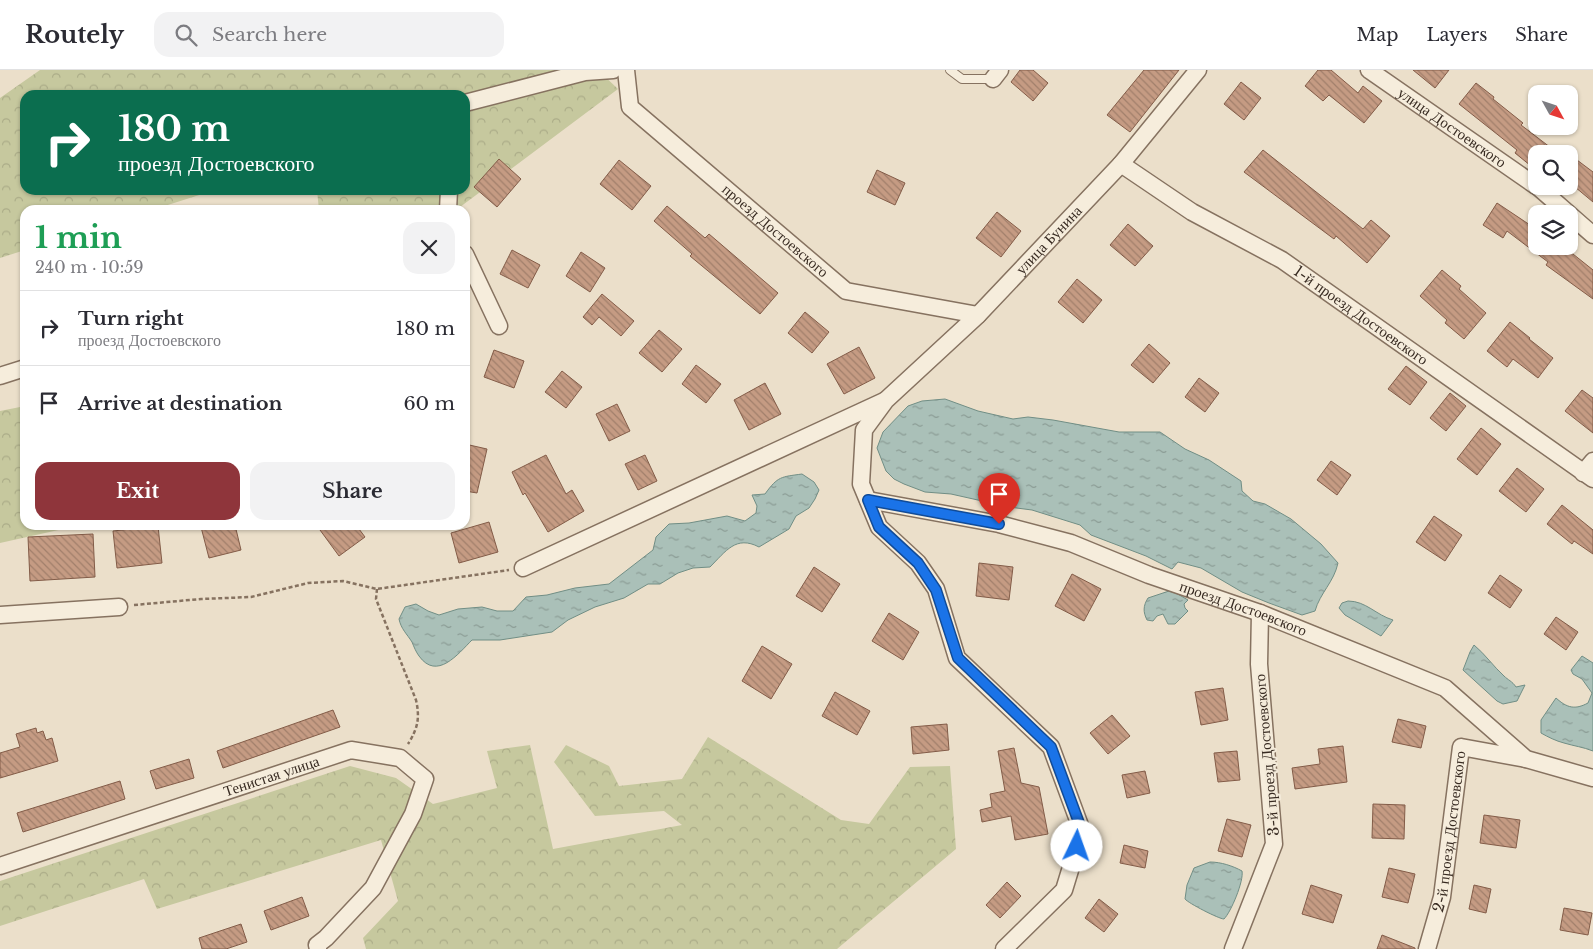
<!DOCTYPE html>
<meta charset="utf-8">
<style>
:root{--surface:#fff;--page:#f2f2f3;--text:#2b2b33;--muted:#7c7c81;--line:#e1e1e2;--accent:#8f353b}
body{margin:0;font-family:"Libre Baskerville",serif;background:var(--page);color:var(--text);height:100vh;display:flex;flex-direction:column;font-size:19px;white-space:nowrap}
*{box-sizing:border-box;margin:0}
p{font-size:16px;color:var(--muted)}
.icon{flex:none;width:28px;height:28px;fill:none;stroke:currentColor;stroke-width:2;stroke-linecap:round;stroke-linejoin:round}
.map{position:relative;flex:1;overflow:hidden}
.side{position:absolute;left:20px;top:135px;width:450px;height:325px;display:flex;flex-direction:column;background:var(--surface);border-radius:15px;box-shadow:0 1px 4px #0004}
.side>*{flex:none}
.banner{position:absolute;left:20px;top:20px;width:450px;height:105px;border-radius:15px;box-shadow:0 1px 4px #0004;background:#0b6e4f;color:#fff;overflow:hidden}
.needle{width:32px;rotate:130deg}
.buttons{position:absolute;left:1528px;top:15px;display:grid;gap:10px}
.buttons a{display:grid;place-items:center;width:50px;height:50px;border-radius:10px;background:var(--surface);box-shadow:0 1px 4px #0004;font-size:25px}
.pin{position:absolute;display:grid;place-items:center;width:42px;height:42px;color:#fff;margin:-51px -21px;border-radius:50% 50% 50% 0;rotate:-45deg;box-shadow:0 0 5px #0007}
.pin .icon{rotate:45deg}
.me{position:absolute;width:55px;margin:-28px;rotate:3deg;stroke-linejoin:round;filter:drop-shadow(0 0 4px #0008)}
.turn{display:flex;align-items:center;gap:18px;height:105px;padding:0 15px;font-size:22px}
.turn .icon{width:65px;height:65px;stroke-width:2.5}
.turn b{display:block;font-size:35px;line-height:42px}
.round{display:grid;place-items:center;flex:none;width:52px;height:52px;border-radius:15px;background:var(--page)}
.headline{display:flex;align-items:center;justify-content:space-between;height:85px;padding:0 15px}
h1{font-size:30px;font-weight:700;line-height:38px;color:#1e9e55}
.primary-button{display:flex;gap:10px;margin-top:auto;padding:10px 15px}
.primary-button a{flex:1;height:58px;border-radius:15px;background:var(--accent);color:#fff;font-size:20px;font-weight:700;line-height:58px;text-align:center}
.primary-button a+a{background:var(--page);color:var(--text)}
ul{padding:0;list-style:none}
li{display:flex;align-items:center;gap:15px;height:75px;padding:0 15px;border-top:1px solid var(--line)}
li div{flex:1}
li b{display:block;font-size:19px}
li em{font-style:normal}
header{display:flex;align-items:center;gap:30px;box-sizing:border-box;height:70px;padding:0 25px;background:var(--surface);border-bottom:1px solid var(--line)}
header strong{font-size:24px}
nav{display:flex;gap:28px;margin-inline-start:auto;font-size:18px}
.search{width:350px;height:45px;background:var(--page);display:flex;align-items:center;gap:12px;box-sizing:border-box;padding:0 18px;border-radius:15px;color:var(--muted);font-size:19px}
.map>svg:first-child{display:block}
.forest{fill:url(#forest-crowns)}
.water{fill:url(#water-ripples);stroke:#718e85}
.building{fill:url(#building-back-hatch);stroke:#835c48}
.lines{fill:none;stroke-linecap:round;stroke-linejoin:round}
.service-casing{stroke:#867260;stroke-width:10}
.minor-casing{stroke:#867260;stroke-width:19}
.path{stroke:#867260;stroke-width:2.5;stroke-dasharray:4 2.5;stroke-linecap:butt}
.service{stroke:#f6eddc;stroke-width:8}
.minor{stroke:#f6eddc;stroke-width:16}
.route-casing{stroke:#114b97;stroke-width:12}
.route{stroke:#1a73e8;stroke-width:9}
.labels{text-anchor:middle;stroke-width:4;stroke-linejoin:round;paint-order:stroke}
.street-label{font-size:15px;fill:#382b22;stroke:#f3ead9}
</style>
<header>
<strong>Routely</strong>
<div class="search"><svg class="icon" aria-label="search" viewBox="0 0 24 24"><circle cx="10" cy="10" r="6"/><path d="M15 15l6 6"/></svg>Search here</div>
<nav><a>Map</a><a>Layers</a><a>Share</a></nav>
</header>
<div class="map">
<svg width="1593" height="879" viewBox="0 0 1593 879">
<defs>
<pattern id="forest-crowns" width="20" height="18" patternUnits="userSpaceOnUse" patternTransform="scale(1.25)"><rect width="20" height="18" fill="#c6c89e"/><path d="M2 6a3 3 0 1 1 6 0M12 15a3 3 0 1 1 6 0" fill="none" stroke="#abac88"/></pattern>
<pattern id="water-ripples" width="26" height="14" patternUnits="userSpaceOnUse" patternTransform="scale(1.25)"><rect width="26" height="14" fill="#aac0b8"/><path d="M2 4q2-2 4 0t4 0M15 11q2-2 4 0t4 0" fill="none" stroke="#8b9c95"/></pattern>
<pattern id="building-back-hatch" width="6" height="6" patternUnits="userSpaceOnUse" patternTransform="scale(1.25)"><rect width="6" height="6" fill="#c59b83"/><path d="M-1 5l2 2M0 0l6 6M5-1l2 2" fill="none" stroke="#a17f6b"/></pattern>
</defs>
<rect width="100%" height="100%" fill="#ebdfca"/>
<path class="forest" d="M 40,0 L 598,0 L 618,19 L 456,140 L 319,140 L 317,120 L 465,120 L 465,25 L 25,25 L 25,120 L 215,120 L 152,140 L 25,140 L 25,180 L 0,188 L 0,28 Z
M 25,336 L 25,455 L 81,455 L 0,473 L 0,341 Z
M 708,667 L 841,750 L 869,754 L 910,697 L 950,696 L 956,779 L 837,879 L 366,879 L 363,868 L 398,831 L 381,770 L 157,839 L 144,809 L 0,856 L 0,811 L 350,696 L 396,708 L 433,734 L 497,718 L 487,681 L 530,675 L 553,779 L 682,755 L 664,741 L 595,746 L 554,692 L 566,675 L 609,696 L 619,716 L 682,709 Z"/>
<path class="water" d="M 945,329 L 978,341 L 1013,349 L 1028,347 L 1053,350 L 1119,362 L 1160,362 L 1185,379 L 1209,390 L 1241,411 L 1242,421 L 1253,431 L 1265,434 L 1291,449 L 1321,474 L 1338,493 C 1334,512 1320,523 1315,541 L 1302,545 L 1269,533 L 1242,522 L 1201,498 L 1178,492 L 1172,499 L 1146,486 L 1091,465 L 1080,455 L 1032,440 L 1009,437 L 951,424 L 925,422 L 904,414 L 894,409 L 886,401 L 877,378 L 883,362 L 908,336 L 922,331 Z
M 802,404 L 814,412 L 819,420 L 815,429 L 809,438 L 796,446 L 789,459 L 759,477 C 736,465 726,481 710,497 L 693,498 L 678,503 L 660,514 L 648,514 L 624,528 L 595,537 L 568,550 L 552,562 L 500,570 L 472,570 C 458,584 437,611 419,586 C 416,582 414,577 412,572 C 407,564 401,559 399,549 L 405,537 L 416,534 L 428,541 L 439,545 L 458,539 L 482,537 L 497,541 L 513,541 L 526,527 L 547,525 L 575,518 L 609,514 L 653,480 L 656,467 L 669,454 L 689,453 L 727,446 L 745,451 L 756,443 L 757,436 L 752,425 L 765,424 C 778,406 781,407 802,404 Z
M 1169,521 L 1176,523 L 1188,530 L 1184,534 L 1185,538 L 1188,541 L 1175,554 L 1168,554 L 1163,544 L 1157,546 L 1153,551 L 1147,550 C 1143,542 1143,536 1148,528 Z
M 1348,531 C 1366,531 1376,545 1393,550 L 1381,566 L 1345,545 L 1339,538 L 1342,533 Z
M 1474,575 C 1485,584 1493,596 1504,606 C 1508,610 1512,611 1516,617 L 1525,615 L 1517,631 L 1503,634 L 1497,631 L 1463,600 L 1470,582 Z
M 1582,586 L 1593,593 L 1593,681 C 1583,677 1574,676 1564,673 C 1556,671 1548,667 1541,663 L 1541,650 L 1556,628 C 1567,638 1575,640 1588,633 L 1592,623 L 1582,609 L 1573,604 L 1571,600 Z
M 1210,792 C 1221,792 1233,796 1242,801 C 1244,811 1231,842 1224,849 C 1219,849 1188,833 1185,829 L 1187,815 L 1194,798 Z"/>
<path class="building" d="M 1020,0 L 1033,0 L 1048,13 L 1033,31 L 1011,12 Z
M 1144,0 L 1179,0 L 1130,62 L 1107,45 Z
M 1318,0 L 1331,0 L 1358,23 L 1363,16 L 1382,31 L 1364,53 L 1329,25 L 1323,31 L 1305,16 Z
M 1413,0 L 1449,0 L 1435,18 Z
M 1241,12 L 1261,28 L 1244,50 L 1224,34 Z
M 1476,13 L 1494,27 L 1493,29 L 1523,53 L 1521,55 L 1559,84 L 1536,84 L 1536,100 L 1515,83 L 1517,80 L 1459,34 Z
M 1263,80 L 1363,159 L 1371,150 L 1390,166 L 1367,193 L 1336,166 L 1334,169 L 1244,102 Z
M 1569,84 L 1593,102 L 1593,132 L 1569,112 Z
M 499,89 L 521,109 L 497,137 L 474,117 Z
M 619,90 L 651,116 L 632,140 L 600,114 Z
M 877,100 L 905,113 L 895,135 L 867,122 Z
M 1497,133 L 1536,159 L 1536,176 L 1563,176 L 1593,200 L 1593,229 L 1546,195 L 1548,192 L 1507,161 L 1503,168 L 1483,155 Z
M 667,136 L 705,168 L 709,164 L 778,223 L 760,244 L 690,186 L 692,184 L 654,151 Z
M 997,142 L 1021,161 L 1001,187 L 976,168 Z
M 1128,154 L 1153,176 L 1135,196 L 1110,175 Z
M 512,180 L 540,195 L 528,218 L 500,204 Z
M 581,182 L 605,198 L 590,222 L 566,206 Z
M 1442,200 L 1461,216 L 1459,219 L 1486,243 L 1464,269 L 1445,253 L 1447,250 L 1420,226 Z
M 1077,209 L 1102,230 L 1083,253 L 1058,232 Z
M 602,224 L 634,251 L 621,266 L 599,247 L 592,255 L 583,247 Z
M 805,242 L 829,262 L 812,283 L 788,263 Z
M 1510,252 L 1530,268 L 1529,269 L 1553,288 L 1538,308 L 1513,289 L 1507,297 L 1487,281 Z
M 659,260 L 682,279 L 662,302 L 639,283 Z
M 1149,274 L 1170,293 L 1153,313 L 1131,295 Z
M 859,277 L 875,308 L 844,324 L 827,294 Z
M 494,280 L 524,291 L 514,318 L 484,307 Z
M 696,295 L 721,314 L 706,333 L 682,314 Z
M 1406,296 L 1427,312 L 1410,335 L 1388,319 Z
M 562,301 L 582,317 L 566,338 L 545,322 Z
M 1199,308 L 1219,323 L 1205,342 L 1185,327 Z
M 765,313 L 781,344 L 749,360 L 734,330 Z
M 1582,320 L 1593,328 L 1593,363 L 1565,341 Z
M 1450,323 L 1466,336 L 1446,361 L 1430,348 Z
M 617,334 L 630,361 L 609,371 L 596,344 Z
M 1481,358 L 1501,374 L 1477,405 L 1457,389 Z
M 465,374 L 487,379 L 477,423 L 465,421 Z
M 546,385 L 566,424 L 572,420 L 584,441 L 548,462 L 525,423 L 523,425 L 512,402 Z
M 645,385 L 657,411 L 638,420 L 625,394 Z
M 1331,391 L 1351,405 L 1337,425 L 1317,410 Z
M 1517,398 L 1544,419 L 1526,442 L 1499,421 Z
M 1562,435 L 1593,460 L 1593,484 L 1574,471 L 1572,474 L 1547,454 Z
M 1434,446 L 1462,465 L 1445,491 L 1416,472 Z
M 489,452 L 498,482 L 459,493 L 451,463 Z
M 208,455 L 235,455 L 241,480 L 209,488 L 201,457 Z
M 326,455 L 356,455 L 365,467 L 339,486 L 320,460 Z
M 158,456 L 162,493 L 117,498 L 113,461 Z
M 93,464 L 95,507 L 30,511 L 28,467 Z
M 979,493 L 1013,497 L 1009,530 L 976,526 Z
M 814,497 L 840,514 L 822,542 L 796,526 Z
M 1072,504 L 1101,519 L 1084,551 L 1055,536 Z
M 1500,505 L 1522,520 L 1510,538 L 1488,523 Z
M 889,543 L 919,562 L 903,590 L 872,571 Z
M 1556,547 L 1578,562 L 1566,580 L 1544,564 Z
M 762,576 L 792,594 L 771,629 L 742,611 Z
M 1223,618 L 1228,650 L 1201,655 L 1195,622 Z
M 835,622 L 870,641 L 857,665 L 822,646 Z
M 333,640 L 340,657 L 223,698 L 217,681 Z
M 1112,645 L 1130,666 L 1108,684 L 1090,663 Z
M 1398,649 L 1426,656 L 1421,678 L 1392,672 Z
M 947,654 L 949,680 L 913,684 L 911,657 Z
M 36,658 L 37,663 L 43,661 L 46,670 L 52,668 L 58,691 L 0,708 L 0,683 L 20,677 L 16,664 Z
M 1343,676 L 1347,712 L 1295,719 L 1292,698 L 1320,694 L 1318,679 Z
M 1014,678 L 1021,713 L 1039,717 L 1048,764 L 1015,770 L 1011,746 L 982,752 L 980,740 L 992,737 L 990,724 L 1005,721 L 998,681 Z
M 1237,681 L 1240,710 L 1218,712 L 1214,683 Z
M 189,689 L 194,708 L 156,719 L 150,701 Z
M 1145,701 L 1150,723 L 1127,728 L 1122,705 Z
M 120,711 L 125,729 L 23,762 L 17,743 Z
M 1373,734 L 1405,735 L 1404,769 L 1372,768 Z
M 1484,745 L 1520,750 L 1516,778 L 1480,773 Z
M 1227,749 L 1251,755 L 1242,787 L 1218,781 Z
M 1124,775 L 1148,781 L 1145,798 L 1120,793 Z
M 1389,798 L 1415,804 L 1408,833 L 1382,827 Z
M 1007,812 L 1021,826 L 1000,848 L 986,835 Z
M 1311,815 L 1342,825 L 1333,853 L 1302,844 Z
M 1474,815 L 1491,819 L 1486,843 L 1469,839 Z
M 302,827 L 309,846 L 271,860 L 264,841 Z
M 1099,829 L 1118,844 L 1104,862 L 1085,848 Z
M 1564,838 L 1592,843 L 1588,865 L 1560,860 Z
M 241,854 L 247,872 L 226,879 L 202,879 L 199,868 Z
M 1382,865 L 1415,878 L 1415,879 L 1377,879 Z"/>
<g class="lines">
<defs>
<path id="service" d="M 950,0 L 962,9 L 993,9"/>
<g id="minor">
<path id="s1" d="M 626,0 L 630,37 L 846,221 L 978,245"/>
<path id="s2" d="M 1369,0 L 1536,116"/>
<path d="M 993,9 L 1000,0"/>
<path d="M 465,33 L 585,2 L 613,0"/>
<path id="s3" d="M 1121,94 L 1192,142 L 1282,190 L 1593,409"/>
<path d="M 1537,116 L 1593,165"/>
<path d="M 448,140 L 449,120"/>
<path d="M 465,184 L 499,256"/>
<path d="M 0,306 L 25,298"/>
<path d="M 1583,403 L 1593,391"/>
<path id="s4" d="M 868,430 L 999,454 L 1071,473 L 1149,505 L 1260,543 L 1445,618 L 1526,689 L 1593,708"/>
<path d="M 523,498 L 884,331"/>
<path d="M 0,545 L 119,537"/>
<path id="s5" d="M 0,796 L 351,680 L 400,688 L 425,709 L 413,744 L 373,818 L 326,868 L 317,875 L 318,879"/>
<path id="s6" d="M 1004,879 L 1064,820 L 1082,761 L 1051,677 L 957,588 L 936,519 L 918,493 L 879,457 L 861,414 L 864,360 L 886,330 L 978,245 L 1121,94 L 1198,0"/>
<path d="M 1233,879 L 1274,774 L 1259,594 L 1260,543"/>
<path id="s7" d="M 1427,879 L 1442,827 L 1461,677 L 1526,689"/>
</g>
</defs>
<use href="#service" class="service-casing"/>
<use href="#minor" class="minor-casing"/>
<path class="path" d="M 377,519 L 376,529 L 416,630 C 420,648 418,658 408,674
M 134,535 L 201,529 L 251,527 L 308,513 L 343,511 L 377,519 L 509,500"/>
<use href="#service" class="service"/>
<use href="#minor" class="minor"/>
</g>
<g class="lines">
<defs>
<path id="route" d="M 999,454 L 868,430 L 879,457 L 918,493 L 936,520 L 958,588 L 1051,677 L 1082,761 L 1077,776"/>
</defs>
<use href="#route" class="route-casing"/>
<use href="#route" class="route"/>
</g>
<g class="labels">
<g class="street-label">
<text dy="5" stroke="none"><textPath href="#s2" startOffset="101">улица Достоевского</textPath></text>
<text dy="5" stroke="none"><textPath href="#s1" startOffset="228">проезд Достоевского</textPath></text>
<text dy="5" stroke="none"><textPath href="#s6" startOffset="888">улица Бунина</textPath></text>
<text dy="5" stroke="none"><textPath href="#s3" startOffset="284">1-й проезд Достоевского</textPath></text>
<text dy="5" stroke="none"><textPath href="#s4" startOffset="392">проезд Достоевского</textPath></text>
<text transform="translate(1267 685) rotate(-95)" y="5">3-й проезд Достоевского</text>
<text dy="5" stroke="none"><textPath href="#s5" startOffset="286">Тенистая улица</textPath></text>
<text dy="5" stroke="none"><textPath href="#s7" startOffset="120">2-й проезд Достоевского</textPath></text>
</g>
</g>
</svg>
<div class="buttons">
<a><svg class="needle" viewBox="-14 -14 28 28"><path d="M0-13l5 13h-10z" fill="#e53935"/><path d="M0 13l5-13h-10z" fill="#7c7c81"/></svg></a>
<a><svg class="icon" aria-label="search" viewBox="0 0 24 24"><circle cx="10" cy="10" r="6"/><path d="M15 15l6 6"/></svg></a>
<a><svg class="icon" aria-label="layers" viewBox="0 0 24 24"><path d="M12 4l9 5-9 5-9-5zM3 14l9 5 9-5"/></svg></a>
</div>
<div class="pin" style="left:999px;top:454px;background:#d93025"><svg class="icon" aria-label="arrive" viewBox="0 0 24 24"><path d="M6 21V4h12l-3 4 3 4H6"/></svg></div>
<svg class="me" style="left:1077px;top:776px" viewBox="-20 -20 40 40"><circle r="19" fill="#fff"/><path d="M0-13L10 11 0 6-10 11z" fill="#1a73e8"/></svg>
<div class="banner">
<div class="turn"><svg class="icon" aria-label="right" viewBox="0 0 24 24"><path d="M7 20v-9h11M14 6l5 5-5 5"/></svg><div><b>180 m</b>проезд Достоевского</div></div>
</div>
<section class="side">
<div class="headline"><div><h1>1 min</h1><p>240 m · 10:59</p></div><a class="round"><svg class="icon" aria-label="close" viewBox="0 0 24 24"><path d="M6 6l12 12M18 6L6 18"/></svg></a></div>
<ul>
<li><svg class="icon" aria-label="right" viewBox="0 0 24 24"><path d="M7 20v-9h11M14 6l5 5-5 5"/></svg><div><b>Turn right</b><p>проезд Достоевского</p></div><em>180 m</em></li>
<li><svg class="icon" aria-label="arrive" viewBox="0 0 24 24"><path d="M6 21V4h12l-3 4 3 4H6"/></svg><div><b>Arrive at destination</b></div><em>60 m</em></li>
</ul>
<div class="primary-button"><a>Exit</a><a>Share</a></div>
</section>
</div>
